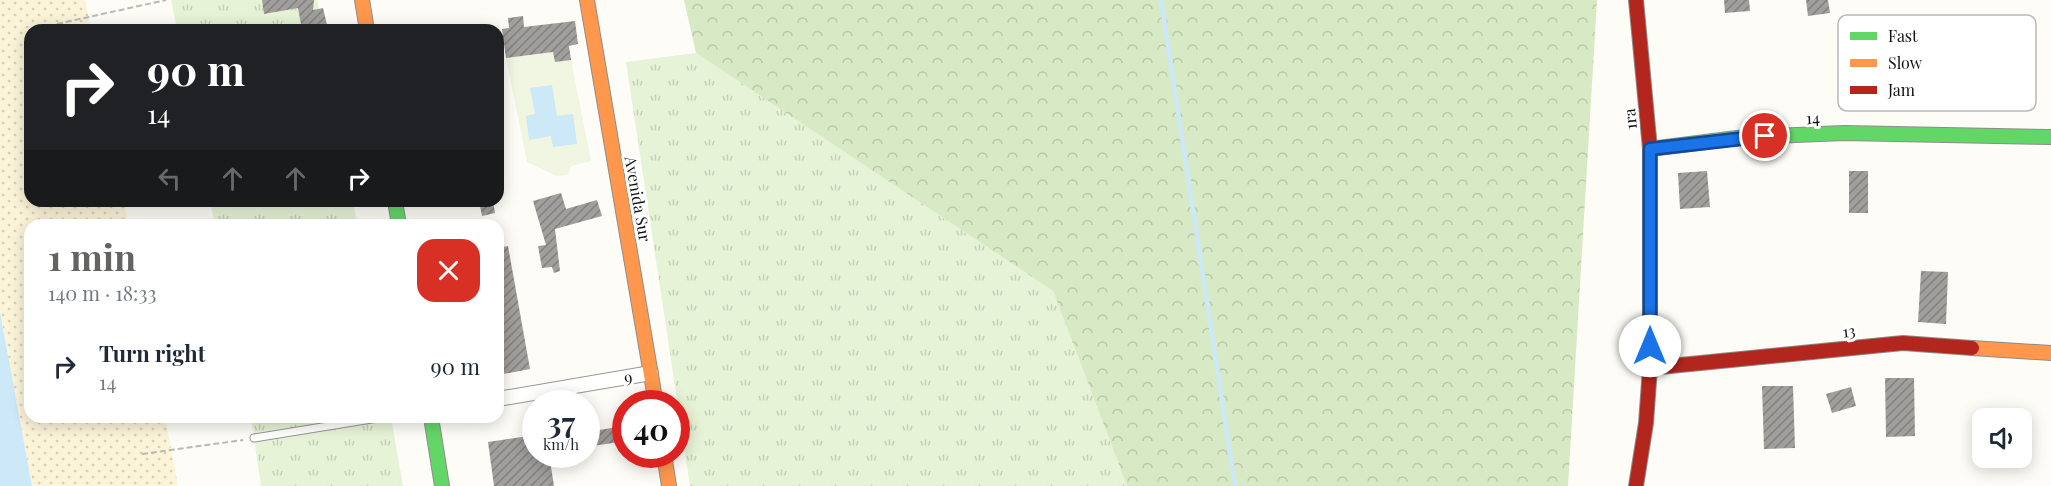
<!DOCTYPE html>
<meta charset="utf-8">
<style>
:root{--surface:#fff;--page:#f6f6f7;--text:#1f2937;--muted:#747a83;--accent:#646362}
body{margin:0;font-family:"Playfair Display",serif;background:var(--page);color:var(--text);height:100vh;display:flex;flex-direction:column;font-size:22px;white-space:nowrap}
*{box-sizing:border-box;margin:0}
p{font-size:20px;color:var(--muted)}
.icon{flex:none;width:33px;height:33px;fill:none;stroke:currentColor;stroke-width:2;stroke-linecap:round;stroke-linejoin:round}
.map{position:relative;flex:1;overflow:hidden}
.drawer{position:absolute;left:24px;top:219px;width:480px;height:204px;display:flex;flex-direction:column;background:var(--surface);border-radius:18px;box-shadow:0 3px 15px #0003}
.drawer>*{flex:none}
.banner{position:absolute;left:24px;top:24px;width:480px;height:183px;border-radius:18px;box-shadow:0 3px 15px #0003;background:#202124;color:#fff;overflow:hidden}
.buttons{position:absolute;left:1972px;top:408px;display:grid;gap:12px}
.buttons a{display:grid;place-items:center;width:60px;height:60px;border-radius:12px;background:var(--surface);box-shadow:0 3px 15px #0003;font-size:30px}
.speed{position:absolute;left:522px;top:390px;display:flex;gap:12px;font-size:30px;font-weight:700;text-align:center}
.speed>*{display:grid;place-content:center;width:78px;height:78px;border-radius:50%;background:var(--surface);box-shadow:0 3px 15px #0003;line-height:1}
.speed small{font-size:15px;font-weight:400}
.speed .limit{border:9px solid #d22;background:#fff;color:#111}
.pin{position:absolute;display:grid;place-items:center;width:51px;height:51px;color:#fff;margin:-26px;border:3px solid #fff;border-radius:50%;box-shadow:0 2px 6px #0007}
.me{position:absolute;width:66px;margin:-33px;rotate:0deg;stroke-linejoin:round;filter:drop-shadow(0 0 4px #0008)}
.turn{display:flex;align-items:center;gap:21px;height:126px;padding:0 24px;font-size:27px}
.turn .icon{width:78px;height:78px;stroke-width:2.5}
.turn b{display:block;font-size:42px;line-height:51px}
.lanes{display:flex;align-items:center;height:57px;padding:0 24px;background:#0003;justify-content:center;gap:30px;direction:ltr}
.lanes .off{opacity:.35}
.round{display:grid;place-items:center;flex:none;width:63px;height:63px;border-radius:18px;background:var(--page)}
.headline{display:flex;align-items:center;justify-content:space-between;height:102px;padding:0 24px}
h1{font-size:36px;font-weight:700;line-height:45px;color:var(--accent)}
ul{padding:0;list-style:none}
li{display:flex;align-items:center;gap:18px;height:90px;padding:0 24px}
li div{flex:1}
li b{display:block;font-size:22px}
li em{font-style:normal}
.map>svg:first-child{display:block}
.grass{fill:url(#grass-tufts)}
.forest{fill:url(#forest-crowns)}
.sand{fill:url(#sand-dots)}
.pitch{fill:#f0f6e1}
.water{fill:#cde8f7}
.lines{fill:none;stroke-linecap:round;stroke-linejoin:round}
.stream{stroke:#cde8f7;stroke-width:4.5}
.building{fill:url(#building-hatch)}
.lane-casing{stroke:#979795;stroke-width:9}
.street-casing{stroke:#979795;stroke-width:16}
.fast-casing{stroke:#8e8d8b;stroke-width:16}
.slow-casing{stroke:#8e8d8b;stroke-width:16}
.jam-casing{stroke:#8e8d8b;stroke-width:16}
.path{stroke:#b9b9b8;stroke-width:2;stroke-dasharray:6 3;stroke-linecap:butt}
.lane{stroke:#fffffe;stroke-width:7}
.street{stroke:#fffffe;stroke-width:14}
.fast{stroke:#63d668;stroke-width:14}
.slow{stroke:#ff974d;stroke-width:14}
.jam{stroke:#b3261e;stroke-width:14}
.route-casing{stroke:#114b97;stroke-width:15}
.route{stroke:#1a73e8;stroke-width:10}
.labels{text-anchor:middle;stroke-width:6;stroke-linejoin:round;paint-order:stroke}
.street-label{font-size:16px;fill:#111;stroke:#fff}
.key{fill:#fff;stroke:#b8b8b8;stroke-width:1.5}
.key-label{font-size:16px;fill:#111}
</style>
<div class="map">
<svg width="2051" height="486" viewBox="0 0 2051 486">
<defs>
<pattern id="grass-tufts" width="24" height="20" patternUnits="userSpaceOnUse" patternTransform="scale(1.5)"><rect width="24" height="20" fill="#e7f3d7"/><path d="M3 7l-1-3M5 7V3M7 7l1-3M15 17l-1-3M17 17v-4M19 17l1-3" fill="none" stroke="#c5cfb8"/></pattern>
<pattern id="forest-crowns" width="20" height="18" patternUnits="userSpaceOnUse" patternTransform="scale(1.5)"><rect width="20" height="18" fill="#d8eac5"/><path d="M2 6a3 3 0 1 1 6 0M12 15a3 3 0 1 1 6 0" fill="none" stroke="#b8c8a8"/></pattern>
<pattern id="sand-dots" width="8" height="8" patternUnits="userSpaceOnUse" patternTransform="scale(1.5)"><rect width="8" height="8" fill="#fcf4d9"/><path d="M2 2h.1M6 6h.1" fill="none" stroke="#d7d0b9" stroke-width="1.8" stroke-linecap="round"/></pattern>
<pattern id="building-hatch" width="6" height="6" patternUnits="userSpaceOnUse" patternTransform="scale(1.5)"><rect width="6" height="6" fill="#a19f9c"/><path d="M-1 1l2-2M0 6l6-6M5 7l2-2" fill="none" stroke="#82807e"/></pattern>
</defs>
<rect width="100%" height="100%" fill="#fdfcf7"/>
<path class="grass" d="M 171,0 L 317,0 L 323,30 L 177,30 Z
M 696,53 L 1053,291 L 1127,486 L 690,486 L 626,62 Z
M 210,201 L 353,201 L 357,225 L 215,225 Z
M 251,417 L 391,417 L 403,486 L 261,486 Z"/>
<path class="forest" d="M 684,0 L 1597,0 L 1568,486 L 1127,486 L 1053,291 L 696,53 Z"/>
<path class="sand" d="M 0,0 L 85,0 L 91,30 L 30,30 L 30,201 L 124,201 L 128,225 L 30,225 L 30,417 L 165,417 L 178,486 L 32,486 L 0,312 Z"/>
<path class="pitch" d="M 553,52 L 555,62 L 571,60 L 591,161 L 571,166 L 568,175 L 557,176 L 527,162 L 506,58 Z"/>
<path class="water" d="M 552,85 L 557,116 L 573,114 L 577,144 L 553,147 L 551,136 L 529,140 L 526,116 L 535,114 L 530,88 Z
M 0,312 L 32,486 L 0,486 Z"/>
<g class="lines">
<path class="stream" d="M 1161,0 L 1235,486"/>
</g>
<path class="building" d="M 262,0 L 314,0 L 313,10 L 323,8 L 328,29 L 302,30 L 298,8 L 264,14 Z
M 1724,0 L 1749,0 L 1750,11 L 1725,13 Z
M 1806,0 L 1828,0 L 1830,13 L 1808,16 Z
M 523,16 L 524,27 L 575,21 L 578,44 L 569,46 L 571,60 L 555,62 L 553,52 L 506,58 L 502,29 L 509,28 L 508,18 Z
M 1707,171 L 1710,207 L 1680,209 L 1678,173 Z
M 1849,171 L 1868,171 L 1868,213 L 1849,213 Z
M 561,193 L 566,209 L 597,200 L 602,216 L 555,229 L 560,271 L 554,273 L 552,267 L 542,268 L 538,246 L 546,245 L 533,201 Z
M 479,201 L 493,201 L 495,213 L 482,216 Z
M 508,246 L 530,369 L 498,375 L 498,248 Z
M 1921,271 L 1948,272 L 1946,324 L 1918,322 Z
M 1885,378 L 1914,378 L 1915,436 L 1886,437 Z
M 1762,386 L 1793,386 L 1795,448 L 1764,449 Z
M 1851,387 L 1856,406 L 1832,413 L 1826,394 Z
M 625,426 L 626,441 L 586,447 L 586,432 Z
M 536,435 L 536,454 L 549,454 L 554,486 L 494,486 L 488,442 Z"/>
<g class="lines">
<defs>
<path id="lane" d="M 254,438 L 384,417"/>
<path id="street" d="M 498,399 L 651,373"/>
<path id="fast" d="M 1650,149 L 1745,137 L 1844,133 L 2051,137
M 395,201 L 399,225
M 431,417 L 442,486"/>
<path id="slow" d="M 362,0 L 367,30
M 587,0 L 656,404
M 1972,348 L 2051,353
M 664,454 L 669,486"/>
<path id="jam" d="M 1636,0 L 1650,149 L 1650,368 L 1646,423 L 1636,486
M 1650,368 L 1903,343 L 1972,348"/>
</defs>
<use href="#lane" class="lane-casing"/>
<use href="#street" class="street-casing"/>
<use href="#fast" class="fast-casing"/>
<use href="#slow" class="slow-casing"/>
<use href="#jam" class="jam-casing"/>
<path class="path" d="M 57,24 L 166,0
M 142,454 L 243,440"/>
<use href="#lane" class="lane"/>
<use href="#street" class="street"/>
<use href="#fast" class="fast"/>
<use href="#slow" class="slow"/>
<use href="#jam" class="jam"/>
</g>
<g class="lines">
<defs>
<path id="route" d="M 1650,346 L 1650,149 L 1765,136"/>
</defs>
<use href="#route" class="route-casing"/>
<use href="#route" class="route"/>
</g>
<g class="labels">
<g class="street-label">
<text transform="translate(1813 118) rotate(-2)" y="6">14</text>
<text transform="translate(1630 119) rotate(-95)" y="6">1ra</text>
<text transform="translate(638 199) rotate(80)" y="6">Avenida Sur</text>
<text transform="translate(1849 331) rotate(-6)" y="6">13</text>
<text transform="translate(628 377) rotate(-9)" y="6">9</text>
</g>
</g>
<rect x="1838" y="15" width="198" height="96" rx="9" class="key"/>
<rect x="1850" y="32" width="27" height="8" fill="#63d668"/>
<rect x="1850" y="59" width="27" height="8" fill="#ff974d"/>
<rect x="1850" y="86" width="27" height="8" fill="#b3261e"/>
<g class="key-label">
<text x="1888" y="42">Fast</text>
<text x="1888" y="69">Slow</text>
<text x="1888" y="96">Jam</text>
</g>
</svg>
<div class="buttons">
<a><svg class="icon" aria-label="sound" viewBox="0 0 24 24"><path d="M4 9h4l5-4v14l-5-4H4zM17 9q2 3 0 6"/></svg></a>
</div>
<div class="speed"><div>37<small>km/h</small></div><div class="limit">40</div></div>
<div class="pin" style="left:1765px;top:136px;background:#d93025"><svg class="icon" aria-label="arrive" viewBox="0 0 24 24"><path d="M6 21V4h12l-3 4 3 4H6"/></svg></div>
<svg class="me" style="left:1650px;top:346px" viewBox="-20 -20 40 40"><circle r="19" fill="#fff"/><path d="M0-13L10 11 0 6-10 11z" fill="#1a73e8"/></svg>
<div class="banner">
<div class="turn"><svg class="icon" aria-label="right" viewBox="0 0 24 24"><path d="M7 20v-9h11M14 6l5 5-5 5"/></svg><div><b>90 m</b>14</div></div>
<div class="lanes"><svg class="icon off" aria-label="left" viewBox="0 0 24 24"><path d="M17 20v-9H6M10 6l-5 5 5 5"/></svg><svg class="icon off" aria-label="ahead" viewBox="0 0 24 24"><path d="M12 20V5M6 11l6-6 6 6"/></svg><svg class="icon off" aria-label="ahead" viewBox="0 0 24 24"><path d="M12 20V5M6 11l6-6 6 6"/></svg><svg class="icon" aria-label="right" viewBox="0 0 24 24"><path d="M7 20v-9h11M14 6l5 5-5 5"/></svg></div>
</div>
<section class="drawer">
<div class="headline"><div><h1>1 min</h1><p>140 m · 18:33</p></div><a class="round" style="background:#d93025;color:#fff"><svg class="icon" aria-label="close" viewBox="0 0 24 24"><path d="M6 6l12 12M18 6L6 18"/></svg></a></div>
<ul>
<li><svg class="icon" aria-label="right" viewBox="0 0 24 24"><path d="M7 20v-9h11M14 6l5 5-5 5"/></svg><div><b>Turn right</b><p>14</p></div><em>90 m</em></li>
</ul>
</section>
</div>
